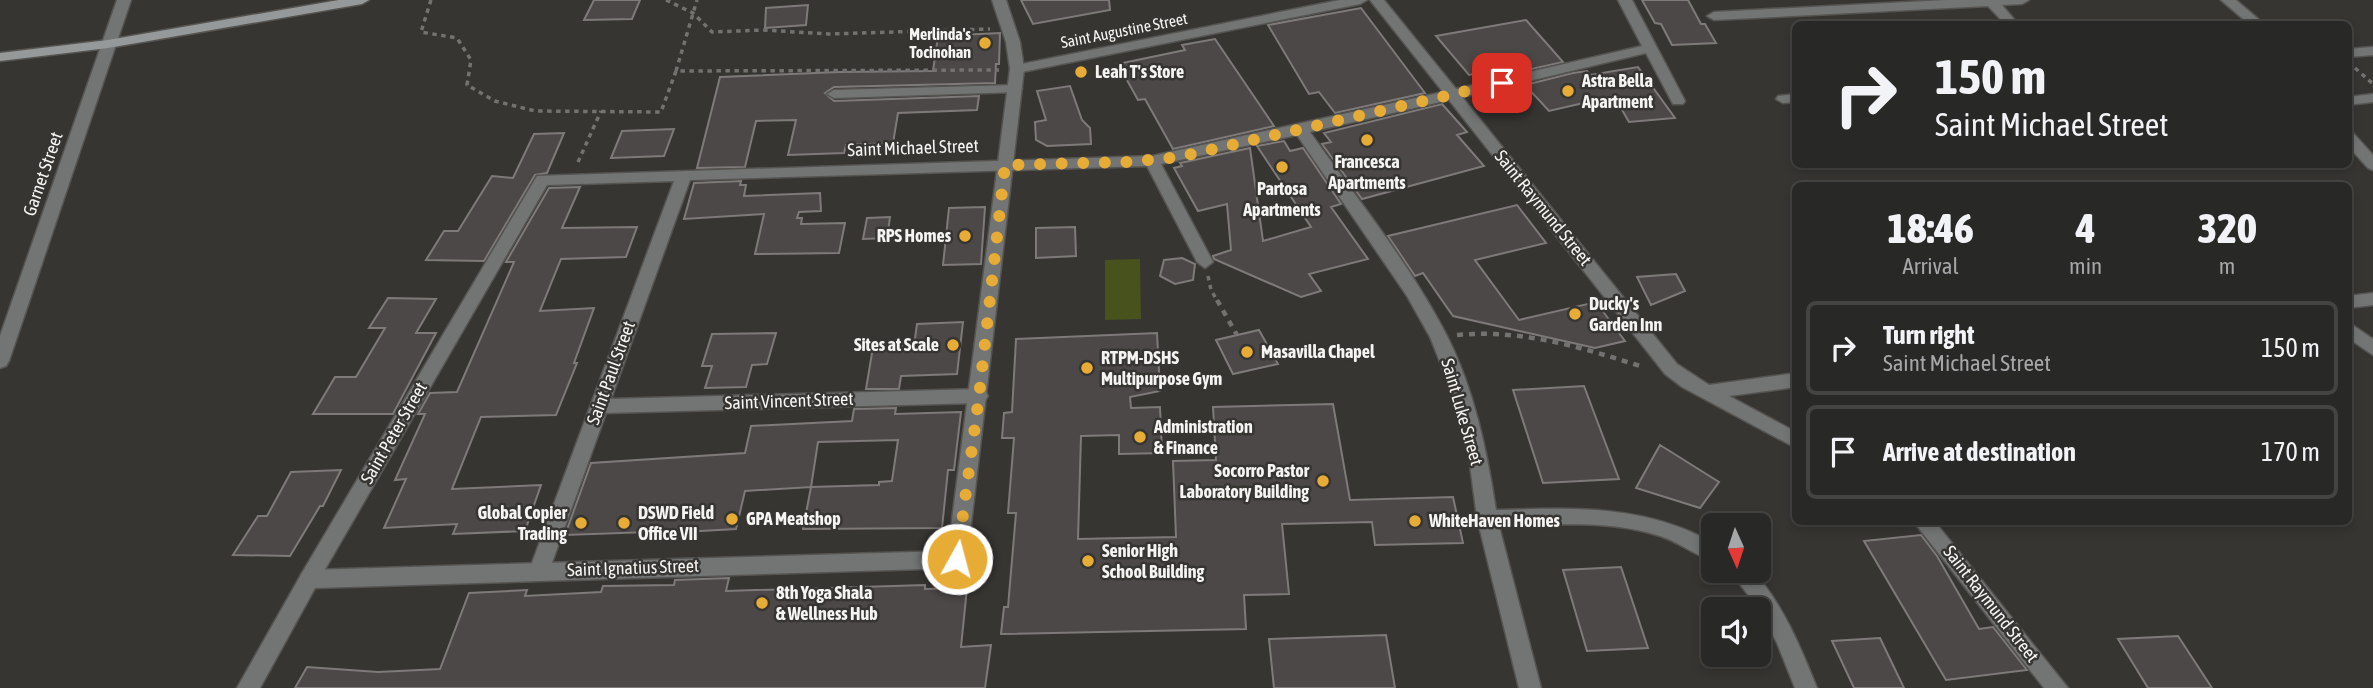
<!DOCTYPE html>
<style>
:root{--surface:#282826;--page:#30302e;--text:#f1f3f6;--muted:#a5a6a7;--line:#444443}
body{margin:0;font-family:"Asap Condensed",sans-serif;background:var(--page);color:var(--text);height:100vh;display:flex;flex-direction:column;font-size:26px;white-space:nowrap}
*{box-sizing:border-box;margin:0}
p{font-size:23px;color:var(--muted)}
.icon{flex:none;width:38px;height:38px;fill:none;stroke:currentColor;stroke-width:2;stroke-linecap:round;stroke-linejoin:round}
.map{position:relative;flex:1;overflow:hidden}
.details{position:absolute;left:1792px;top:182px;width:560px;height:343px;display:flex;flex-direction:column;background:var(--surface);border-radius:10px;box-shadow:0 4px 10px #0003,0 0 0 2px var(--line)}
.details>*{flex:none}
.hud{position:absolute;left:1792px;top:21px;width:560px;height:147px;border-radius:10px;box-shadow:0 4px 10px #0003,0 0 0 2px var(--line);background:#282826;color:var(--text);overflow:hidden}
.needle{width:46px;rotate:177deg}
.tools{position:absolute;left:1701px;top:513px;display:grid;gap:14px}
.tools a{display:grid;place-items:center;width:70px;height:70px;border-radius:10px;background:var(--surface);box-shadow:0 4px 10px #0003,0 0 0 2px var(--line);font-size:35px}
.pin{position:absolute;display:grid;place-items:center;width:60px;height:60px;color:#fff;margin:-30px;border-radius:14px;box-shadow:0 4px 10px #0006}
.me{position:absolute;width:77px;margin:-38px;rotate:7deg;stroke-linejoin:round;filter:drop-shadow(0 0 5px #0008)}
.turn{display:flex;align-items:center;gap:24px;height:147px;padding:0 28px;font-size:32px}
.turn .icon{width:91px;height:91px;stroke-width:2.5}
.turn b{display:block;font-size:49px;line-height:60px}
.eta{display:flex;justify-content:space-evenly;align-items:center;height:119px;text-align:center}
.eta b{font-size:42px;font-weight:800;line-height:49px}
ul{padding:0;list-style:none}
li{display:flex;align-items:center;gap:21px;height:94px;margin:0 14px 10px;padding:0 14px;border:4px solid var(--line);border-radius:10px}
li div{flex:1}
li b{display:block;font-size:26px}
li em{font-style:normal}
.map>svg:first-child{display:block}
.green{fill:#47521c}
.building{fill:#4c4848;stroke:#7f7a7a;stroke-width:2;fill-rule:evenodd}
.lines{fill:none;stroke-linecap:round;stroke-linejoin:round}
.minor-casing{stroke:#555451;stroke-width:3}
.tertiary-casing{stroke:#555451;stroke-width:3}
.secondary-casing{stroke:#555451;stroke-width:3}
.path-far1{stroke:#737270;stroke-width:3.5;stroke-dasharray:4.5 4.5;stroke-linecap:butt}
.path{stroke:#737270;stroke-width:4.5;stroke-dasharray:6 6;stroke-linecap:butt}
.minor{fill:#737575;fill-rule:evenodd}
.tertiary{fill:#737575;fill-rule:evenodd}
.secondary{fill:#969999;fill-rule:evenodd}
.route{stroke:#e7ac36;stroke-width:12;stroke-dasharray:0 21.6}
.poi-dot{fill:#e7ac36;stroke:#363532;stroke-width:2.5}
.labels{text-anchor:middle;stroke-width:5;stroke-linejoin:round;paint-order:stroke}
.far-street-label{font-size:16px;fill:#f5f4f2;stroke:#363532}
.far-poi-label{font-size:16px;font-weight:bold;fill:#f5f4f2;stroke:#363532;text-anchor:end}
.poi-label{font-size:18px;font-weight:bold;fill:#f5f4f2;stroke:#363532;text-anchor:start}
.street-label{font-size:18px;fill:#f5f4f2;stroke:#363532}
</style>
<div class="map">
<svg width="2373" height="688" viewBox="0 0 2373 688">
<rect width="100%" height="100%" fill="#363532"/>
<path class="green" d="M 1140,259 L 1141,319 L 1105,320 L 1105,260 Z"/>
<path class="building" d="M 594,0 L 640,0 L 632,19 L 584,20 Z
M 1021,0 L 1109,0 L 1110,10 L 1033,24 Z
M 1642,0 L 1688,0 L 1701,24 L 1705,24 L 1716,43 L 1672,45 L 1661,24 L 1655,23 Z
M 808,5 L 806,25 L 765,28 L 766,8 Z
M 1361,8 L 1425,93 L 1335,113 L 1319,92 L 1309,94 L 1268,25 Z
M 1526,20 L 1563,62 L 1514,73 L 1509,67 L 1469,75 L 1436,36 Z
M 1000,33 L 999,64 L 996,64 L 995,83 L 834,87 L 825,93 L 834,101 L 979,96 L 977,110 L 898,113 L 893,143 L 846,145 L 844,153 L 788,155 L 796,120 L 756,121 L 745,167 L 697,168 L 720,77 L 839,72 L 933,71 L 938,36 Z
M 1215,39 L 1274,126 L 1173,149 L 1145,99 L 1138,100 L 1118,64 L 1185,50 L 1182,45 Z
M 1638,67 L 1675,118 L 1629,122 L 1614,96 L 1549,111 L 1525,85 L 1573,73 L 1587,71 L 1590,75 Z
M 1070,86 L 1082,120 L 1090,128 L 1091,144 L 1047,146 L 1036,140 L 1035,122 L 1046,120 L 1037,91 Z
M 1442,104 L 1467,132 L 1457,135 L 1484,166 L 1362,199 L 1322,144 L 1331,142 L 1324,133 Z
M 674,129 L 664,156 L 611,158 L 622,131 Z
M 564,133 L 547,173 L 535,175 L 484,261 L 426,260 L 444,231 L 458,231 L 492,176 L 513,178 L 534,134 Z
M 1284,141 L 1290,151 L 1303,148 L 1341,204 L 1331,207 L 1368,259 L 1309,274 L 1321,291 L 1301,297 L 1214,259 L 1213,256 L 1231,250 L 1227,204 L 1198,211 L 1174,168 L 1182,166 L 1180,163 L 1250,148 L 1263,241 L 1311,227 L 1257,146 Z
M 741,181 L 740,185 L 746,185 L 744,196 L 820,193 L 821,211 L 799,212 L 797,218 L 802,218 L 801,224 L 845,223 L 839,253 L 755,254 L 764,214 L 684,219 L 694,183 Z
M 580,187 L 562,228 L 637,227 L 626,257 L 561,259 L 540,311 L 594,308 L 574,363 L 577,363 L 556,415 L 481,417 L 452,489 L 541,485 L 525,531 L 453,534 L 457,524 L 384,528 L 406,479 L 395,480 L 425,414 L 418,414 L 430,393 L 457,392 L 514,262 L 506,262 L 549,188 Z
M 1517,205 L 1546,243 L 1475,260 L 1519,320 L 1596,302 L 1625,341 L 1595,348 L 1453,316 L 1423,273 L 1415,276 L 1388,236 Z
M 985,207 L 981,264 L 943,265 L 949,208 Z
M 890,217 L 887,238 L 863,239 L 867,218 Z
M 1075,227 L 1076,256 L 1036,258 L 1036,228 Z
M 1182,258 L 1195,264 L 1193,280 L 1175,284 L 1160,276 L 1164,260 Z
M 1676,274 L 1685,291 L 1651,305 L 1637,277 Z
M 388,298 L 436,299 L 416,333 L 436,333 L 393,414 L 313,414 L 335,377 L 356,377 L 385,328 L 369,328 Z
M 963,322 L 957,374 L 901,376 L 899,389 L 866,389 L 873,347 L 914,346 L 917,324 Z
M 1259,330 L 1278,364 L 1233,374 L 1216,340 Z
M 776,333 L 767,364 L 752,365 L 746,387 L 705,388 L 712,366 L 702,366 L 712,334 Z
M 1157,333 L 1160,391 L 1130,397 L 1131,408 L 1160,407 L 1162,453 L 1119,454 L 1119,435 L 1081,436 L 1078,539 L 1176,537 L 1173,461 L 1216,460 L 1213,407 L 1333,404 L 1350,500 L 1453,497 L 1463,543 L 1375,545 L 1372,522 L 1282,524 L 1289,594 L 1244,595 L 1246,629 L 1001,634 L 1004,607 L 1008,607 L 1016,513 L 1008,513 L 1014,438 L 1002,438 L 1004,413 L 1012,412 L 1016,339 Z
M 1584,386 L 1619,479 L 1543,483 L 1513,390 Z
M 896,408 L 895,414 L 961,412 L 954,470 L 948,470 L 942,528 L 803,529 L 811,487 L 745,491 L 736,529 L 648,534 L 649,532 L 565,535 L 591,463 L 745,453 L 751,426 L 852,421 L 854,409 ZM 898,440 L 892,481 L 879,482 L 879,485 L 811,487 L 818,442 Z
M 1660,445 L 1719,482 L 1700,508 L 1636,488 Z
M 341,470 L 323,506 L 320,506 L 290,556 L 233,555 L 258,516 L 267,516 L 291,472 Z
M 1921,535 L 1937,556 L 1979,629 L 1993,627 L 2027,670 L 1946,680 L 1864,541 Z
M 1621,567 L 1648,648 L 1587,651 L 1563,570 Z
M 729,578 L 726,591 L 925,585 L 925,589 L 967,588 L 961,647 L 991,645 L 985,688 L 295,688 L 307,667 L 378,672 L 440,669 L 469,593 L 527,590 L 525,596 L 601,592 L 603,586 L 674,585 L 675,580 Z
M 1386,635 L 1395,688 L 1274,688 L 1269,639 Z
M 2178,636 L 2212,688 L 2148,688 L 2118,639 Z
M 1880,638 L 1904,688 L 1854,688 L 1832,641 Z"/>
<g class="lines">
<defs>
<path id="minor" d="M 117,0 L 131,0 L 9,361 L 6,366 L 0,368 L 0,336 Z
M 1340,0 L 1367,0 L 1360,4 L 1017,73 L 1010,69 L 1017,65 Z
M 1370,0 L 1384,0 L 1456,89 L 1642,46 L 1618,0 L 1632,0 L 1685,101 L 1683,104 L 1673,104 L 1646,53 L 1462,97 L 1677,364 L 1709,385 L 1796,373 L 1796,387 L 1729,396 L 1796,432 L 1796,448 L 1682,387 L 1665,374 L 1449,100 L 1310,132 C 1357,199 1410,264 1447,336 C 1474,389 1487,451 1496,510 C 1571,508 1645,504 1713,543 L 1713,561 C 1694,555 1679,542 1660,536 C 1609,519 1552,525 1499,526 L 1541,688 L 1519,688 L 1477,518 L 1469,457 L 1446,377 L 1430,337 L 1407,296 L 1297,135 L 1161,164 L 1213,262 L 1205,268 L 1197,262 L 1147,166 L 690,180 L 611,399 L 979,389 L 985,391 L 988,396 L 985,401 L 979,403 L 606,413 L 549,571 L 546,577 L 539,580 L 532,577 L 529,571 L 674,181 L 547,185 L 316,585 L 309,588 L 302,585 L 299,579 L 302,573 L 537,176 L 1152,156 L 1443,92 Z
M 1946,0 L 2029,0 L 2022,4 L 2002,5 L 2018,24 L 2005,24 L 1988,6 L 1714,20 L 1707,16 L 1714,12 Z
M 2221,0 L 2236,0 L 2264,24 L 2249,24 Z
M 2373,47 L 2373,55 L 2348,57 L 2348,49 Z
M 1015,85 L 1022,89 L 1020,92 L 834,98 L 827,94 L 834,90 Z
M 1796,94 L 1796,102 L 1783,103 L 1776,99 L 1778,96 Z
M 2373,94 L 2373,102 L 2348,105 L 2348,97 Z
M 2348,132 L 2353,133 L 2373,155 L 2373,170 L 2368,168 L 2348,146 Z
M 2373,293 L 2373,305 L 2348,308 L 2348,296 Z
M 2348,322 L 2373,339 L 2373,355 L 2348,338 Z
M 1914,522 L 1935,522 L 2068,688 L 2044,688 Z
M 1729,570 L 1752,570 C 1783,604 1800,646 1817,688 L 1795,688 L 1777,643 L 1759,609 Z"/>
<path id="tertiary" d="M 992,0 L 1006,0 L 1020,42 L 1024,69 L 967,559 L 964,565 L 957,568 L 315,588 L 260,688 L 237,688 L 302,573 L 309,570 L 948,551 L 1010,69 L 1006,42 Z"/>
<path id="secondary" d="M 339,0 L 369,0 L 362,4 L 108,48 L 0,61 L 0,53 L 108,40 Z"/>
</defs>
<use href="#minor" class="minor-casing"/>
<use href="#tertiary" class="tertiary-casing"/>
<use href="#secondary" class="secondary-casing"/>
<path class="path-far1" d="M 431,0 L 421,32 L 457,38 L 471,60 L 467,85 L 495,101 L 535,111 L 661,112 L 676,71 L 999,70
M 666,0 L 693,13 L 712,32 L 763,30 L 829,34 L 990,29
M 2355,68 L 2372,83
M 676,71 L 697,0
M 578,162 L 601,111
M 1208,276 L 1211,290 L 1218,302"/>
<path class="path" d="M 1217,300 L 1237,335
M 1457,335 C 1522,329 1581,347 1643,367"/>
<use href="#minor" class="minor"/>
<use href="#tertiary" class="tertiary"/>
<use href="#secondary" class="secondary"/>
</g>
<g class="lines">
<path class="route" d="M 957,559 L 979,396 L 1005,165 L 1126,162 L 1179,157 L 1502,83"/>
</g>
<g class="poi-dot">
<circle cx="985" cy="43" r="7"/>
<circle cx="1081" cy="72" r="7"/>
<circle cx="1568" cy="91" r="7"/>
<circle cx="1367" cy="140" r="7"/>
<circle cx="1282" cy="167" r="7"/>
<circle cx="965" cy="236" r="7"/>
<circle cx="1575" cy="314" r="7"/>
<circle cx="953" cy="345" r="7"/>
<circle cx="1247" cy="352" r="7"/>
<circle cx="1087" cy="368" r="7"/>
<circle cx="1140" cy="437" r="7"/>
<circle cx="1323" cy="481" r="7"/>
<circle cx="732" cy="519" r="7"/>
<circle cx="1415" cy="521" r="7"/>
<circle cx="581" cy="523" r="7"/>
<circle cx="624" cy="523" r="7"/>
<circle cx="1088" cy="561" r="7"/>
<circle cx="762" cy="603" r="7"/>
</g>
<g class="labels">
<g class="far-street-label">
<text transform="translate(1124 30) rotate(-11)" y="6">Saint Augustine Street</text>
</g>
<g class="far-poi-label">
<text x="971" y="40">Merlinda's<tspan x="971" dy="18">Tocinohan</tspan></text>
</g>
<g class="poi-label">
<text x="1095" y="78">Leah T's Store</text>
<text x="1582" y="87">Astra Bella<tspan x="1582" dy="21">Apartment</tspan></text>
<text x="1367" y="168" text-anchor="middle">Francesca<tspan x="1367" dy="21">Apartments</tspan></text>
<text x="1282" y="195" text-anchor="middle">Partosa<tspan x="1282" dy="21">Apartments</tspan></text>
<text x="951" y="242" text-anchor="end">RPS Homes</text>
<text x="1589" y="310">Ducky's<tspan x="1589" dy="21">Garden Inn</tspan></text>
<text x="939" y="351" text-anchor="end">Sites at Scale</text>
<text x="1261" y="358">Masavilla Chapel</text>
<text x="1101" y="364">RTPM-DSHS<tspan x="1101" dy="21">Multipurpose Gym</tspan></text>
<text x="1154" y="433">Administration<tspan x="1154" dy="21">&amp; Finance</tspan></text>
<text x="1309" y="477" text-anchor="end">Socorro Pastor<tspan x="1309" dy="21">Laboratory Building</tspan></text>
<text x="567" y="519" text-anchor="end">Global Copier<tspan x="567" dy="21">Trading</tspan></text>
<text x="638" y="519">DSWD Field<tspan x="638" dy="21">Office VII</tspan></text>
<text x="746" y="525">GPA Meatshop</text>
<text x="1429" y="527">WhiteHaven Homes</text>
<text x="1102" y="557">Senior High<tspan x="1102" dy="21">School Building</tspan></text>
<text x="776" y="599">8th Yoga Shala<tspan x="776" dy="21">&amp; Wellness Hub</tspan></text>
</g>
<g class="street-label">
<text transform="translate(913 148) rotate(-2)" y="6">Saint Michael Street</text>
<text transform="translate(43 174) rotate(-71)" y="6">Garnet Street</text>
<text transform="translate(1543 208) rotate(51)" y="6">Saint Raymund Street</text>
<text transform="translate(611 373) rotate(-70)" y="6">Saint Paul Street</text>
<text transform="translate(789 401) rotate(-2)" y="6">Saint Vincent Street</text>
<text transform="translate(1462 412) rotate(74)" y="6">Saint Luke Street</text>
<text transform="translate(394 433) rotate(-60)" y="6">Saint Peter Street</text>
<text transform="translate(633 568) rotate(-2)" y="6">Saint Ignatius Street</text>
<text transform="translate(1991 604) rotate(52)" y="6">Saint Raymund Street</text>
</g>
</g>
</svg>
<div class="tools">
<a><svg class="needle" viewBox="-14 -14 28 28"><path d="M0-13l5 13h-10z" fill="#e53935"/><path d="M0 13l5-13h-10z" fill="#a5a6a7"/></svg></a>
<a><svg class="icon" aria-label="sound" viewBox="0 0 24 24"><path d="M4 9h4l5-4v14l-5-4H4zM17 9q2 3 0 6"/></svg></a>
</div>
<div class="pin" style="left:1502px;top:83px;background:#d93025"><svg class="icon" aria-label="arrive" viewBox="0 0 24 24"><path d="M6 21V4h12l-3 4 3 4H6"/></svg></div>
<svg class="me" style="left:957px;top:559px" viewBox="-20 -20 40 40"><circle r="17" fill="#e7ac36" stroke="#fff" stroke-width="3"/><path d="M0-11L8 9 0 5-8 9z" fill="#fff"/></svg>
<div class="hud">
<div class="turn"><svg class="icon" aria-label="right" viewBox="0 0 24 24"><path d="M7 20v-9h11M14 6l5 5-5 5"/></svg><div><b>150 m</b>Saint Michael Street</div></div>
</div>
<section class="details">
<div class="eta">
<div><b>18:46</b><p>Arrival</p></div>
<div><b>4</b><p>min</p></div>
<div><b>320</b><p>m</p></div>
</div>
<ul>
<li><svg class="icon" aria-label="right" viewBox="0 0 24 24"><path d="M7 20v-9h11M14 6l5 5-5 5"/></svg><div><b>Turn right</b><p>Saint Michael Street</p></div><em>150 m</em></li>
<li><svg class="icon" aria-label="arrive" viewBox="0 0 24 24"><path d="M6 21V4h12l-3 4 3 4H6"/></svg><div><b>Arrive at destination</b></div><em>170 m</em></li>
</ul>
</section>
</div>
